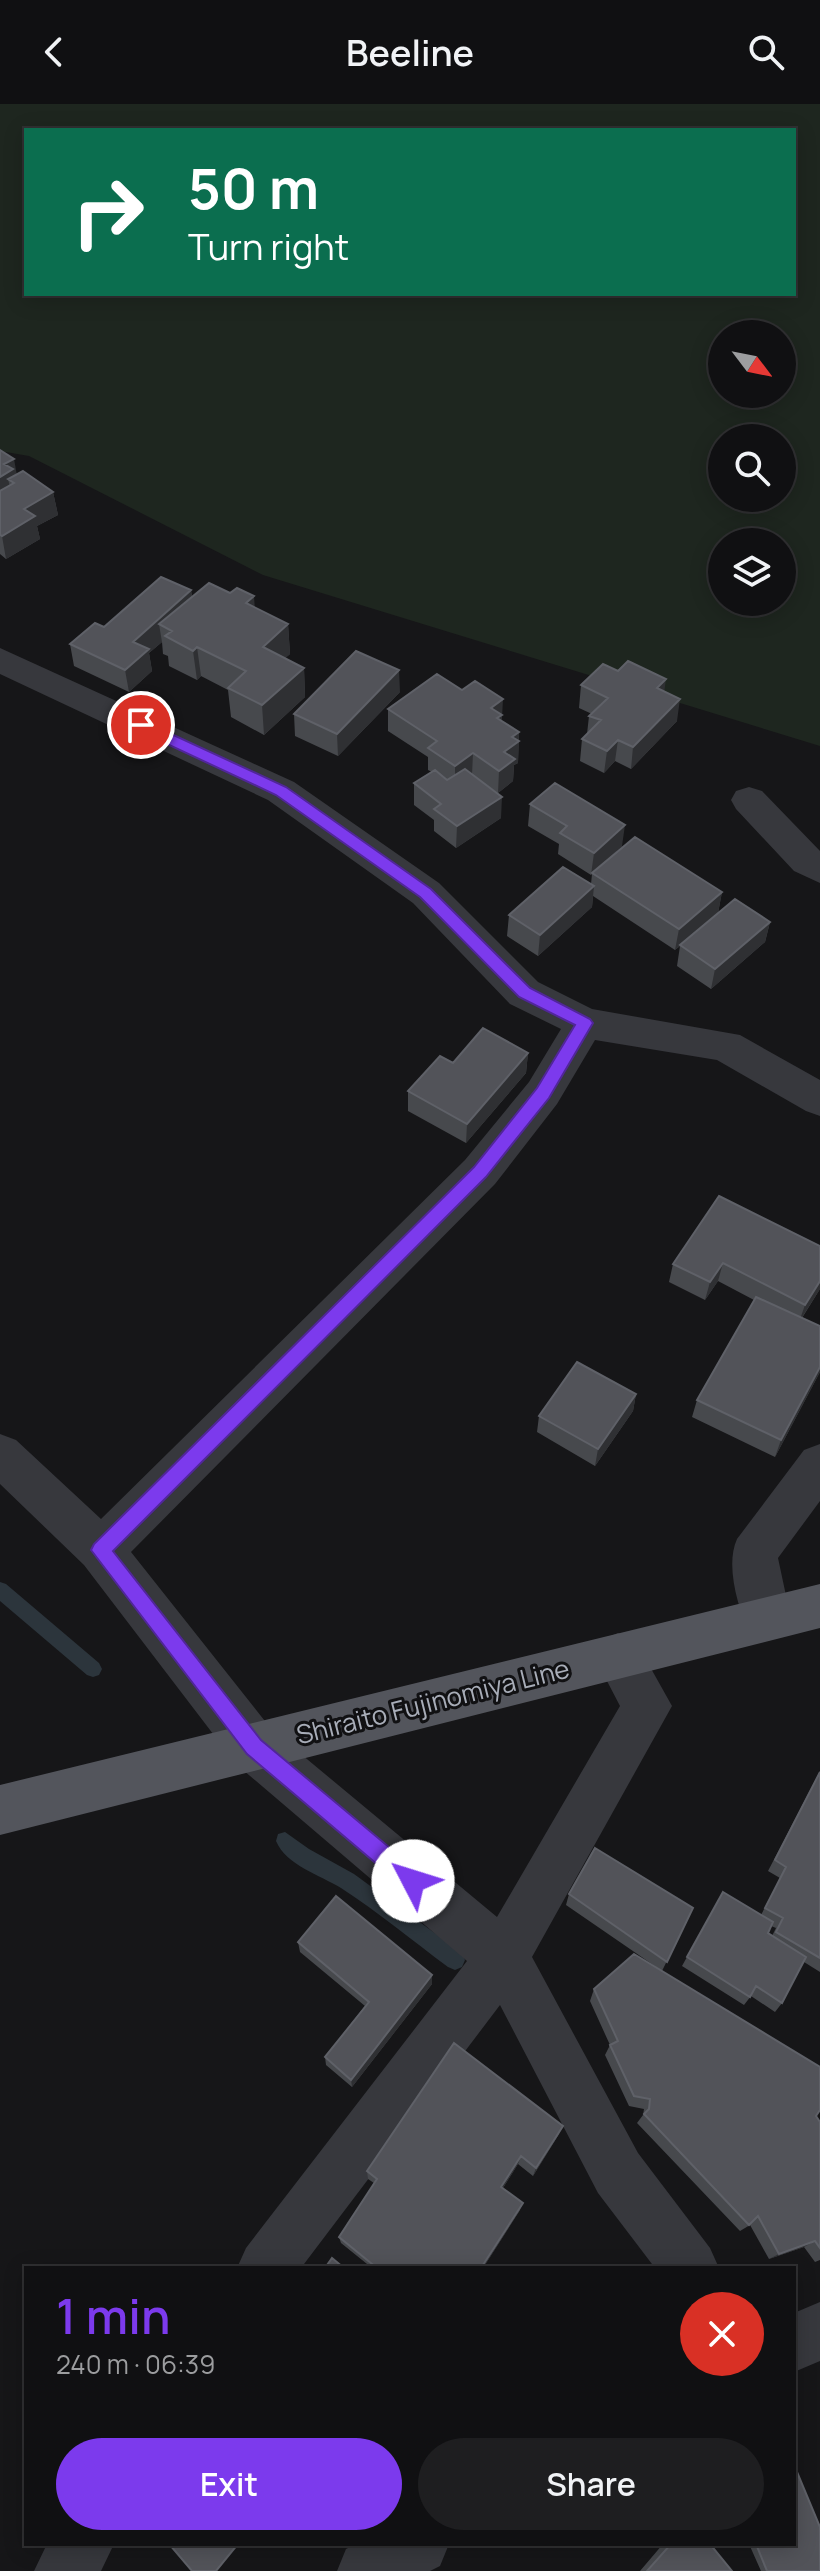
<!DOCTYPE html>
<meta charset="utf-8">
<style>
:root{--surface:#101012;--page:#1e1e20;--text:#f1f3f6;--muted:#9c9d9f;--line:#303032;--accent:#7c3aed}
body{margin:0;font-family:Manrope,sans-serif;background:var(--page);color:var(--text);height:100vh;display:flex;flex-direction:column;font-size:30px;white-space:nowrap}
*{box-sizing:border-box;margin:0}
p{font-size:26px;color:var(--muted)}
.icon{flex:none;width:44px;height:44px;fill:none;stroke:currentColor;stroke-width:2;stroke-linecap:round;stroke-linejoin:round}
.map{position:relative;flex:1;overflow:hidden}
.panel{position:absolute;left:24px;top:2162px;width:772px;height:280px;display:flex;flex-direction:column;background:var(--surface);border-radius:0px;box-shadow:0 4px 20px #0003,0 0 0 2px var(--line)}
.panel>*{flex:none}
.top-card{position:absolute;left:24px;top:24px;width:772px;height:168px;border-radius:0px;box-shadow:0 4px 20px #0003,0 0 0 2px var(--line);background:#0b6e4f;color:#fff;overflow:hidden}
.needle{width:52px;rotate:122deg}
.fabs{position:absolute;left:708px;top:216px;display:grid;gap:16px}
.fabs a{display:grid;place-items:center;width:88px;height:88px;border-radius:50%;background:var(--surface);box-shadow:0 4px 20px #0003,0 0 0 2px var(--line);font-size:40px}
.pin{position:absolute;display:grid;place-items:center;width:68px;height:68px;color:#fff;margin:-34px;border:4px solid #fff;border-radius:50%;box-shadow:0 2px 8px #0007}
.me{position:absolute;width:88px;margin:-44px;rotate:310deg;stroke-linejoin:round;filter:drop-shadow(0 0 6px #0008)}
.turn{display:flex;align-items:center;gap:28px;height:168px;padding:0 32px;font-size:36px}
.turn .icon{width:104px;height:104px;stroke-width:2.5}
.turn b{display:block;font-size:56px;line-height:68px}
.round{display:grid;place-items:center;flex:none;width:84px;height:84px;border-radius:42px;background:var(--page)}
.overview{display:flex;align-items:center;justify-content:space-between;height:136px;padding:0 32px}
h1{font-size:48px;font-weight:600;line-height:60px;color:var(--accent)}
.button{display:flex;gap:16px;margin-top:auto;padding:16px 32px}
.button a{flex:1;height:92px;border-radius:48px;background:var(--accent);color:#fff;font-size:32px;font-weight:600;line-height:92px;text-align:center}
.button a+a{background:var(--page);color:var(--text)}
header{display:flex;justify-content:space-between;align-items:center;height:104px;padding:0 32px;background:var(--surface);font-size:36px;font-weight:600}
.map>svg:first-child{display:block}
.green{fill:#1e261f;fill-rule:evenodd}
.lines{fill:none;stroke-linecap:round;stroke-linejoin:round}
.stream{fill:#2c353c;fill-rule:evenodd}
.minor{fill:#37383d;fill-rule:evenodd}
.major{fill:#53555c;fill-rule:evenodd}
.wall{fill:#47494d;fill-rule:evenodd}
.shaded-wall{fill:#2f3033}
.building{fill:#525359;stroke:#5f6168;stroke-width:2}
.route{fill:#7c3aed;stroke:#51269a;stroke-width:2}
.labels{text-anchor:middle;stroke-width:6;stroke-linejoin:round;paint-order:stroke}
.street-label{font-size:26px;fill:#a8adb8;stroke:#111113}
</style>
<header><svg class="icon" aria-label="back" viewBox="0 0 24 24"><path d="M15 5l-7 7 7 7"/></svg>Beeline<svg class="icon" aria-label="search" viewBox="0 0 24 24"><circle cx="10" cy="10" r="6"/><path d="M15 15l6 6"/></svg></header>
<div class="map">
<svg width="820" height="2467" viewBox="0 0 820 2467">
<rect width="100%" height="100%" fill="#161618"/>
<path class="green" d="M 0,0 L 820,0 L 820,642 L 263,471 L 29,352 L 0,347 ZM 26,26 L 794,26 L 794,190 L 26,190 ZM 722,230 L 782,230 L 782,290 L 722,290 ZM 722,334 L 782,334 L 782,394 L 722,394 ZM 722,438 L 782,438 L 782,498 L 722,498 Z"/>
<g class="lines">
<path class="stream" d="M 0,1478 L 6,1480 L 99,1559 L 102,1565 L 99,1571 L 93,1573 L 87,1571 L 0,1497 Z
M 285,1728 L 309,1745 L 354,1770 L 462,1849 L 465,1856 L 462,1863 L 455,1866 L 448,1863 C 413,1837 378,1808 341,1784 C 320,1771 286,1761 276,1737 L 278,1730 Z"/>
<path class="minor" d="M 0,544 L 294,678 L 439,779 L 538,878 L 592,905 L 740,931 L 820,976 L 820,1012 L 806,1007 L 717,956 L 595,936 L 557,1000 L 495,1080 L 131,1448 L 272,1626 L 497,1813 L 620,1602 L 594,1552 L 601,1536 L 618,1529 L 635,1536 L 672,1602 L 532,1853 L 638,2049 L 710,2144 L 719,2164 L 655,2164 L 598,2089 L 500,1901 L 301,2164 L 237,2164 L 246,2144 L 467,1857 L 236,1660 L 84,1461 L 0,1380 L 0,1330 L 16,1336 L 101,1415 L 465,1056 L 529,978 L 561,925 L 510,900 L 413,799 L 268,696 L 0,570 Z
M 749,683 L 762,687 L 820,747 L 820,779 L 794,767 L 736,705 L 731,696 L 736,687 Z
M 820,1340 L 820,1397 L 778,1454 L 791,1515 L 784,1531 L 767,1537 L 750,1531 C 738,1504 725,1461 737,1435 L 804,1346 Z
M 820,2198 L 820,2257 L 794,2268 L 794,2209 Z
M 47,2440 L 114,2440 L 101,2467 L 34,2467 Z
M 356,2440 L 449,2440 L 440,2462 L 430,2467 L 337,2467 L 346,2445 Z"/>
<path class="major" d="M 820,1480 L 820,1524 L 0,1731 L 0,1681 Z"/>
</g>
<path class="wall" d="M 0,346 L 17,371 L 53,388 L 58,411 L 37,422 L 40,435 L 6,455 L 0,450 Z
M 191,486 L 192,493 L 255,504 L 288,520 L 290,550 L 285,554 L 304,564 L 305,593 L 264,631 L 231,613 L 228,586 L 201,572 L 197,576 L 169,562 L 168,552 L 163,550 L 162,538 L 149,549 L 152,567 L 129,588 L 74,562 L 70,540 L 104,523 Z
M 581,581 L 664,587 L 677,617 L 631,665 L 615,657 L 604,669 L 580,657 L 582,635 L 587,630 L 589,612 L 592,610 L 579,604 Z
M 400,588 L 338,652 L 295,632 L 294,610 Z
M 388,605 L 502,617 L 519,628 L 518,659 L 514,661 L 513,677 L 498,689 L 485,680 L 501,714 L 456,744 L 434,727 L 434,716 L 414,701 L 414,679 L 432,668 L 428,666 L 428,653 L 388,627 Z
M 530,700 L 622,742 L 596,766 L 722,788 L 718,809 L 770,818 L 765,838 L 711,885 L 677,862 L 680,842 L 675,846 L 593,792 L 592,803 L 538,852 L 507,832 L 509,811 L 591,780 L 592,770 L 591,771 L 558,750 L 559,740 L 528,722 Z
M 528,949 L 526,969 L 466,1039 L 408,1007 L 408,987 L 453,959 Z
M 719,1092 L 820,1185 L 802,1214 L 820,1222 L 820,1268 L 775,1353 L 692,1313 L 697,1296 L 754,1196 L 718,1177 L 705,1196 L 669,1178 L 673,1160 Z
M 636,1290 L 633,1307 L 595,1362 L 537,1328 L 539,1312 Z
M 820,1667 L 820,1868 L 804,1858 L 782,1899 L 775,1908 L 751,1892 L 744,1901 L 682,1862 L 723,1788 L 761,1811 L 780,1774 L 768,1767 ZM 771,1822 L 776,1824 L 772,1832 L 768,1829 Z
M 569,1790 L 693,1804 L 662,1867 L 566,1801 Z
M 298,1838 L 432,1880 L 352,1983 L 326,1961 L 325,1953 L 365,1902 L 300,1848 Z
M 594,1885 L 816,2012 L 820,2018 L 820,2156 L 815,2158 L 804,2143 L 769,2155 L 750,2121 L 740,2127 L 637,2019 L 643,2011 L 644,2005 L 629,2002 L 605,1951 L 610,1941 L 590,1897 Z
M 559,2030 L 533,2072 L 518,2060 L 503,2084 L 520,2106 L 483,2164 L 372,2164 L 341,2139 L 339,2133 L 374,2079 L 368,2075 L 367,2067 Z
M 794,2368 L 797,2368 L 820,2467 L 761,2467 L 749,2440 L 794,2440 Z
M 663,2440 L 710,2440 L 732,2467 L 640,2467 Z"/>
<path class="shaded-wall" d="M 14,355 L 18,377 L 14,379 L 8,375 L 12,391 L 0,407 L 0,373 L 4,360 Z
M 53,388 L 58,411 L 37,422 L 40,435 L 6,455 L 2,432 L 24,405 Z
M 191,486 L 194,509 L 159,520 L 162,538 L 149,549 L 152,567 L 129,588 L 125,566 L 133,538 Z
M 254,492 L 256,522 L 246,499 Z
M 288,520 L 290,550 L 265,573 L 263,543 Z
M 197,543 L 201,572 L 197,576 L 193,547 Z
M 304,564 L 305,593 L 264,631 L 262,601 Z
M 399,566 L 400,588 L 338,652 L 337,630 Z
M 666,575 L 663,597 L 657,584 Z
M 503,595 L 501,633 L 491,604 Z
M 680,595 L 677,617 L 631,665 L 633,643 Z
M 519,628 L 518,659 L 514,661 L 513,677 L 498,689 L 499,667 L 504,648 L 512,633 Z
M 618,636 L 615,657 L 604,669 L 607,647 Z
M 473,649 L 472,671 L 455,684 L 455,662 Z
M 502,693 L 501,714 L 456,744 L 457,722 Z
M 625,721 L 622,742 L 591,771 L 594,749 Z
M 594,782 L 592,803 L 538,852 L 540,831 Z
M 722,788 L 718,809 L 675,846 L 679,825 Z
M 770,818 L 765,838 L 711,885 L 715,865 Z
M 528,949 L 526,969 L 466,1039 L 467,1020 Z
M 723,1159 L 718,1177 L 705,1196 L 710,1178 Z
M 820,1177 L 820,1185 L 799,1218 L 805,1201 Z
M 820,1263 L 820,1268 L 775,1353 L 781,1336 Z
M 636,1290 L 633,1307 L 595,1362 L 598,1345 Z
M 432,1871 L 432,1880 L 352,1983 L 351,1976 Z
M 563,2022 L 559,2030 L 533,2072 L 536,2064 Z
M 521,2052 L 518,2060 L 499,2090 L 501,2083 Z
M 523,2099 L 520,2106 L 483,2164 L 481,2164 Z
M 815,2137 L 804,2143 L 769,2155 L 779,2150 Z"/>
<path class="building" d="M 0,346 L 14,355 L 4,360 L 13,365 L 0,373 Z
M 23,367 L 53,388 L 24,405 L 35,412 L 2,432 L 0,431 L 0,387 L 14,379 L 8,375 Z
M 161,473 L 191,486 L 133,538 L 149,545 L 125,566 L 70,540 L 95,519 L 104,523 Z
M 209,479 L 230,489 L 237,484 L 254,492 L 246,499 L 288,520 L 263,543 L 304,564 L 262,601 L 228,584 L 246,567 L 197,543 L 193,547 L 165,532 L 172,527 L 159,520 Z
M 356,547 L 399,566 L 337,630 L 294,610 Z
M 628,557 L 666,575 L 657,584 L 680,595 L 633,643 L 618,636 L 607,647 L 582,635 L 601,616 L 589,612 L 608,594 L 581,581 L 603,560 L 618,567 Z
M 437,570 L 462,586 L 475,577 L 503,595 L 491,604 L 502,611 L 497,614 L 519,628 L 512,633 L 519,637 L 504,648 L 515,655 L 499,667 L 473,649 L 455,662 L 428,644 L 437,637 L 388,605 Z
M 465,665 L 502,693 L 457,722 L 434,705 L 441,700 L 414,679 L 435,666 L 447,676 Z
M 555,679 L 625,721 L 594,749 L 560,729 L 567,722 L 530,700 Z
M 635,733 L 722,788 L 679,825 L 592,769 Z
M 563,763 L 594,782 L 540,831 L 509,811 Z
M 735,795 L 770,818 L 715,865 L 680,841 Z
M 483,924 L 528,949 L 467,1020 L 408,987 L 440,952 L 453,959 Z
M 719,1092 L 820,1142 L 820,1177 L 805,1201 L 723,1159 L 710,1178 L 673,1160 Z
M 756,1193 L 820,1222 L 820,1263 L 781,1336 L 697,1296 Z
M 577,1258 L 636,1290 L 598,1345 L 539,1312 Z
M 820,1668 L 820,1854 L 776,1828 L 783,1814 L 765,1804 L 786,1763 L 775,1756 Z
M 595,1744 L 693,1804 L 667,1858 L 569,1790 Z
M 723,1788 L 773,1818 L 768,1829 L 806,1853 L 782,1899 L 756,1882 L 750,1893 L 687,1853 Z
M 336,1792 L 432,1871 L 351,1976 L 325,1953 L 369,1898 L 298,1838 Z
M 634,1850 L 820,1963 L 820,2006 L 816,2012 L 820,2018 L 820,2144 L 815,2137 L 779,2150 L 758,2112 L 749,2121 L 644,2010 L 649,2005 L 650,1995 L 634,1992 L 610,1941 L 618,1937 L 594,1885 Z
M 454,1939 L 563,2022 L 536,2064 L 521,2052 L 501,2083 L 523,2099 L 481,2164 L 377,2164 L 339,2133 L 377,2075 L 367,2067 Z
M 332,2154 L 344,2164 L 325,2164 Z
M 797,2368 L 820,2423 L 820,2467 L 767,2467 L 756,2440 L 794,2440 L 794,2370 Z
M 171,2440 L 238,2440 L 216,2467 L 192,2467 L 170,2441 Z
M 671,2440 L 710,2440 L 732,2467 L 647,2467 Z"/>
<path class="route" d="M 141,616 L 286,683 L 431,785 L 530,884 L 590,915 L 593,919 L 549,994 L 486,1073 L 113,1447 L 261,1636 L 420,1769 L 423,1777 L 420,1784 L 413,1787 L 405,1784 L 247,1650 L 91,1446 L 94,1440 L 474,1063 L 537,984 L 575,921 L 519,893 L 420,793 L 276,691 L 135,625 L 133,621 Z"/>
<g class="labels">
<g class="street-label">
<text transform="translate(433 1598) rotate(-14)" y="9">Shiraito Fujinomiya Line</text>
</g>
</g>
</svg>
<div class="fabs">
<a><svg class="needle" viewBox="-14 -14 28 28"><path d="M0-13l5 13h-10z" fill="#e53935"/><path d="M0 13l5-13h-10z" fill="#9c9d9f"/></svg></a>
<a><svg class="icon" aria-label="search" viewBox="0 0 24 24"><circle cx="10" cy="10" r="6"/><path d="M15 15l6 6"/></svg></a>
<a><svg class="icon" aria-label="layers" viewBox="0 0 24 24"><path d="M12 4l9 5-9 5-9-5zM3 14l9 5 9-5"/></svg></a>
</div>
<div class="pin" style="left:141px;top:621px;background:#d93025"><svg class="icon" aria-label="arrive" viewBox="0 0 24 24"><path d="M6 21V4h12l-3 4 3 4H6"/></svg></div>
<svg class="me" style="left:413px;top:1777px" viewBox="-20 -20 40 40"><circle r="19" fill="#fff"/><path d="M0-13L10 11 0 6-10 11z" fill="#7c3aed"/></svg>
<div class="top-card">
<div class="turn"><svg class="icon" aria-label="right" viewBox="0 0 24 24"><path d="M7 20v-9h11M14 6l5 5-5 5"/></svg><div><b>50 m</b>Turn right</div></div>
</div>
<section class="panel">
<div class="overview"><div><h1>1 min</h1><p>240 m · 06:39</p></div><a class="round" style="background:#d93025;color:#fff"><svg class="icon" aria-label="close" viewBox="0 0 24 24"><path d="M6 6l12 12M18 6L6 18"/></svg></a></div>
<div class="button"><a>Exit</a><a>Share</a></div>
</section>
</div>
